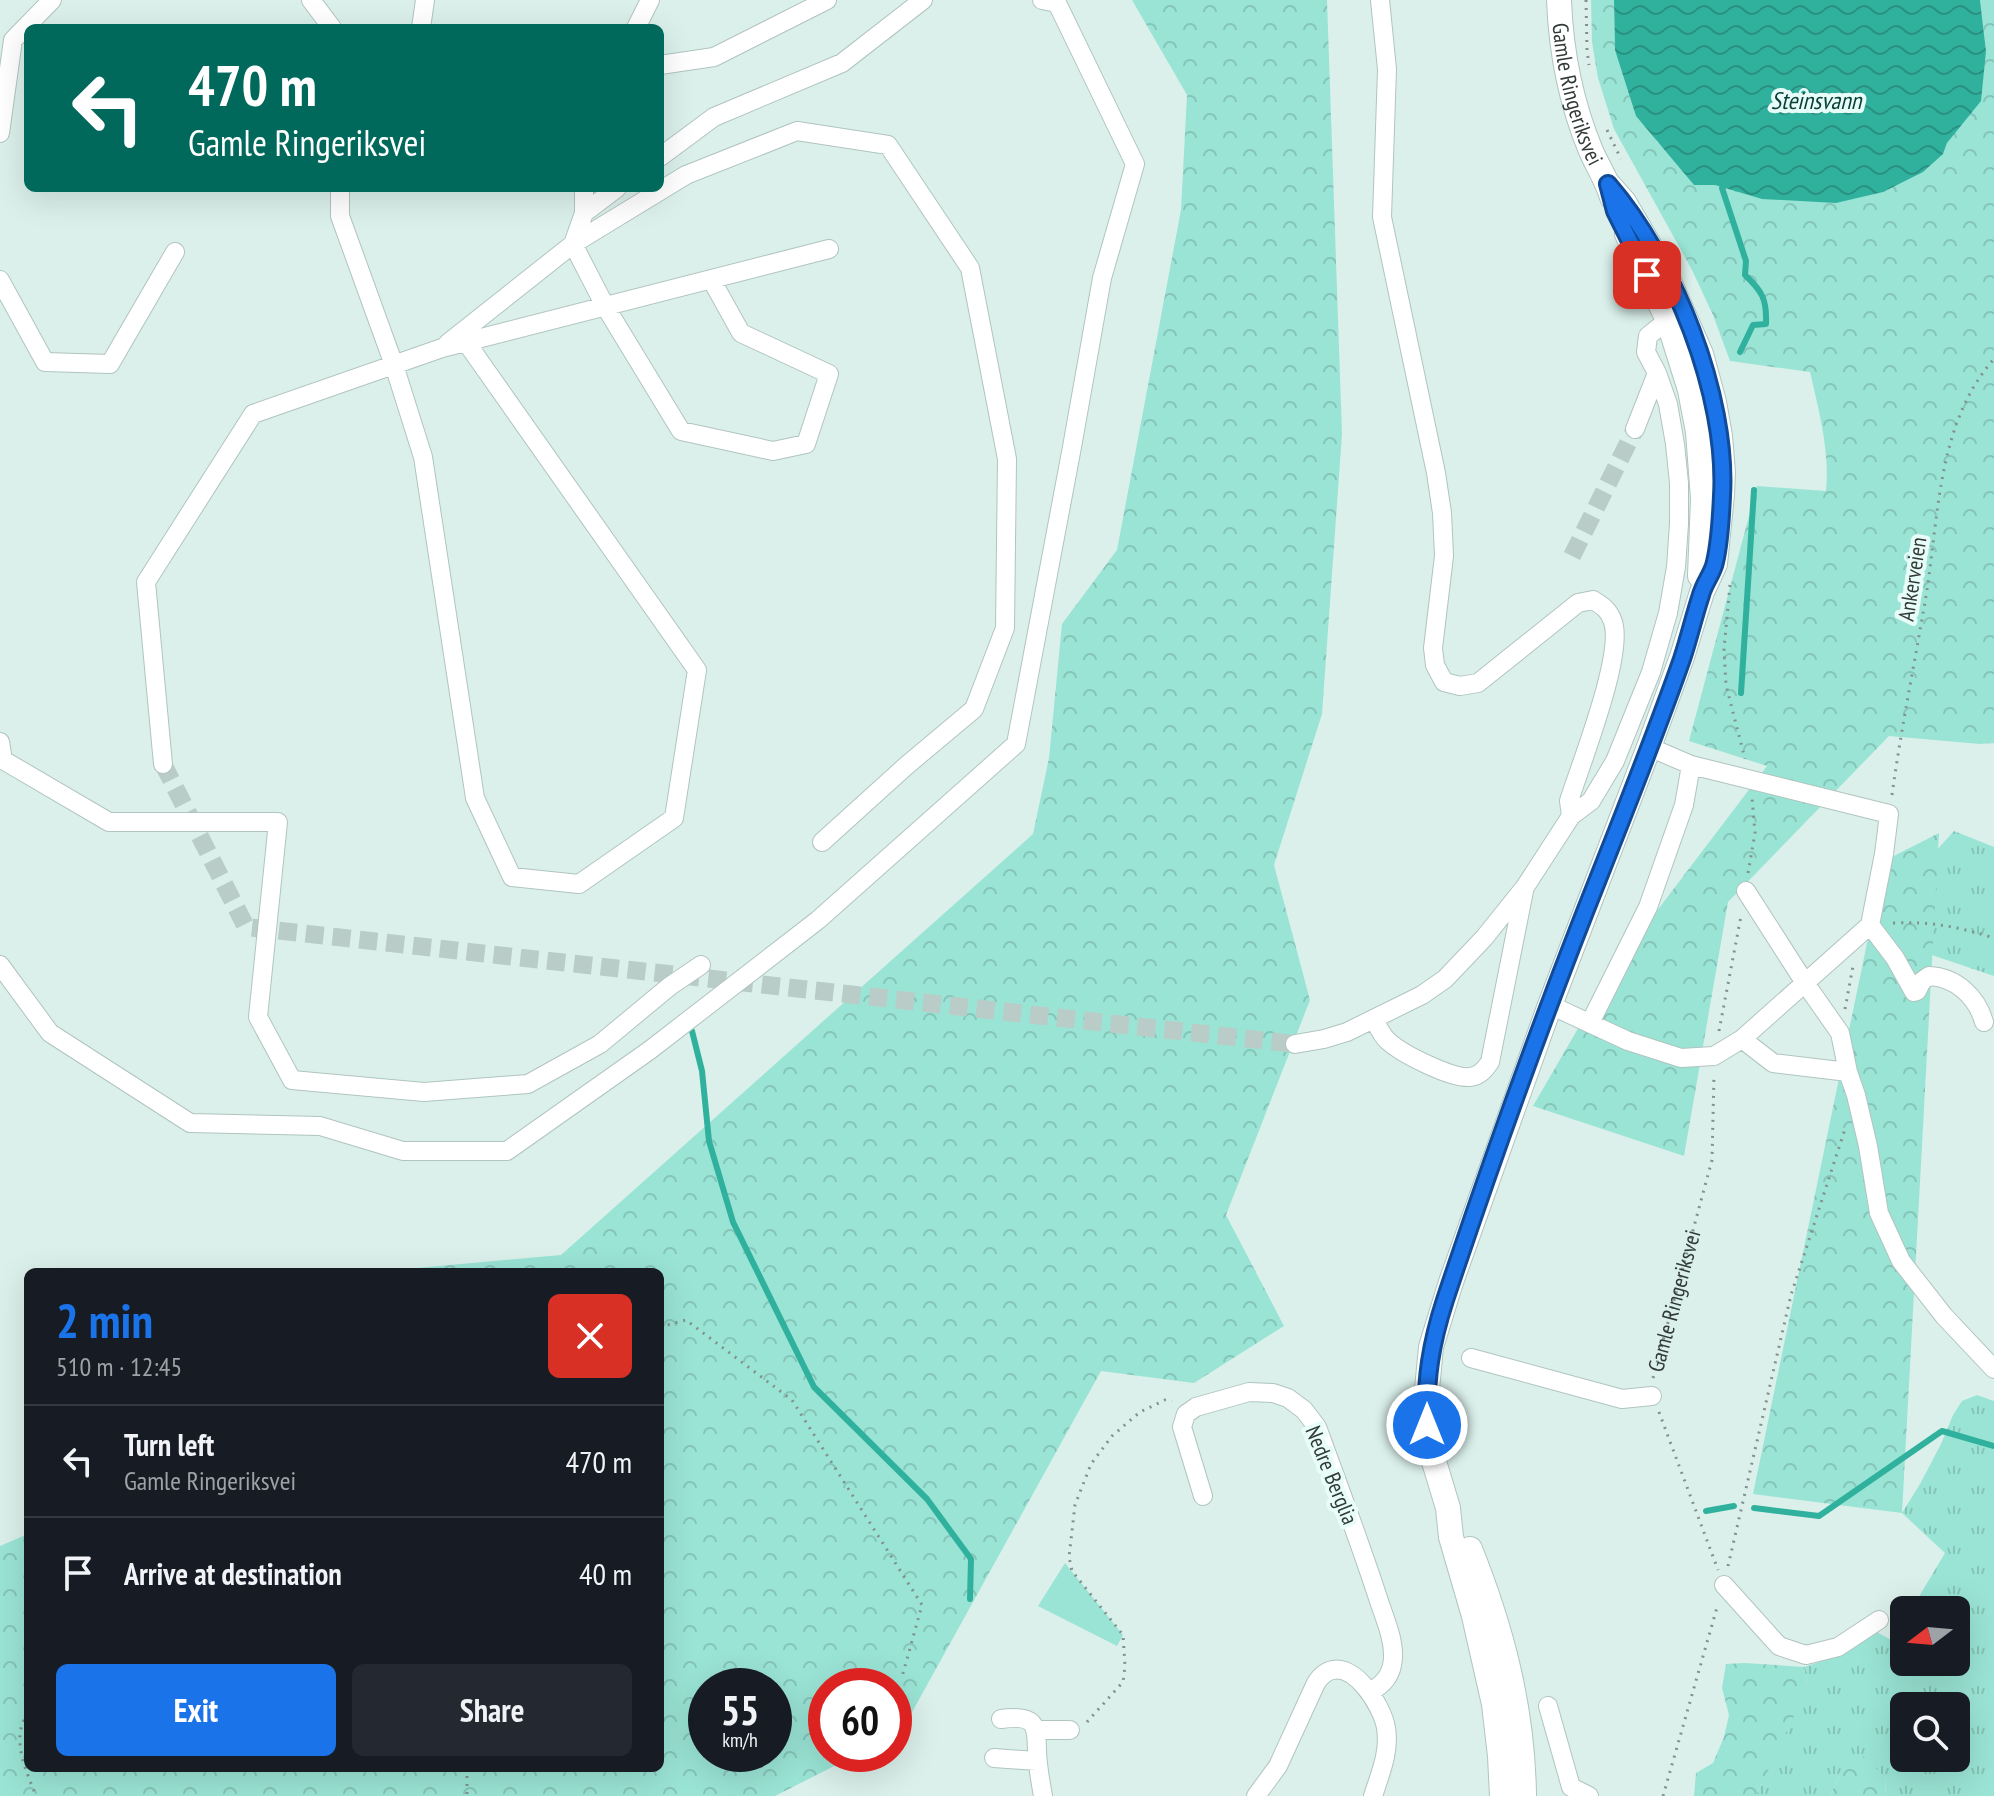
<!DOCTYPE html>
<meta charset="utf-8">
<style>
:root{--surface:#171b24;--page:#242831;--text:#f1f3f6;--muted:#9ea1a6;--line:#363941;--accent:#1a73e8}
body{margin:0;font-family:"PT Sans Narrow",sans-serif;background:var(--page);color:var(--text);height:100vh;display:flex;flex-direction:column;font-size:30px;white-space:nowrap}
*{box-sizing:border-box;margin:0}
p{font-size:26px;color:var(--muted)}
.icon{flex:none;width:44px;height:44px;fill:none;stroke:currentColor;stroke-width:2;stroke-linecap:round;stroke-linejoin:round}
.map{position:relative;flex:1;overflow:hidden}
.sheet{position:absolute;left:24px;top:1268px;width:640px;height:504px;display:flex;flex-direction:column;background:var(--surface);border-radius:12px;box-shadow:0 8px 32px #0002}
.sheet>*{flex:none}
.guide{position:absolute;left:24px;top:24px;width:640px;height:168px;border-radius:12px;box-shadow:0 8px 32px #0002;background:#00695c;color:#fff;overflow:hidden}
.needle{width:52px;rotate:254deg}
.tools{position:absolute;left:1890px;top:1596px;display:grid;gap:16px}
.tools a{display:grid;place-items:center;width:80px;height:80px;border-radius:12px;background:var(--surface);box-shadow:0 8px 32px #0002;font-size:40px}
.speed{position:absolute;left:688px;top:1668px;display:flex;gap:16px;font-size:40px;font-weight:700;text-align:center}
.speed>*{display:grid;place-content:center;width:104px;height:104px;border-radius:50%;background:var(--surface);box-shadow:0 8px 32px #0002;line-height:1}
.speed small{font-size:20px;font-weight:400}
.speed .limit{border:12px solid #d22;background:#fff;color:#111}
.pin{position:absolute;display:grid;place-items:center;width:68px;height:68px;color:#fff;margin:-34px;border-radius:16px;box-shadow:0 4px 12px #0006}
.me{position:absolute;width:88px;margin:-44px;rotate:0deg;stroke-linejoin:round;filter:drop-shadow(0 0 6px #0008)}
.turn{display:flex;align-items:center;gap:28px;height:168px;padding:0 32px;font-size:36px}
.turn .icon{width:104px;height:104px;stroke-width:2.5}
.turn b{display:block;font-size:56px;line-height:68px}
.round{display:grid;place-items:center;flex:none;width:84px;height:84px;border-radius:12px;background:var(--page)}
.overview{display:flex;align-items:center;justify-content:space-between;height:136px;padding:0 32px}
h1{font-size:48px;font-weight:800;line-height:60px;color:var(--accent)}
.action{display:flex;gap:16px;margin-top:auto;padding:16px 32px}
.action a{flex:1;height:92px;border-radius:12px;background:var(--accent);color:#fff;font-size:32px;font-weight:800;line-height:92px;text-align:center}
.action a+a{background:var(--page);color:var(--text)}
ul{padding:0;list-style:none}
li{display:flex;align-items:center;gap:24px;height:112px;padding:0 32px;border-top:2px solid var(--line)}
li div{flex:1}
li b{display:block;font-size:30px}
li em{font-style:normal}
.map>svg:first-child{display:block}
.grass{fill:url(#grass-tufts);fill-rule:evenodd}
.forest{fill:url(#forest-crowns);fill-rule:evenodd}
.garden{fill:#9ae4d5}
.water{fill:url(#water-waves)}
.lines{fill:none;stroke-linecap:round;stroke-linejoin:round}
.stream{stroke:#30b19e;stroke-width:6}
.minor-tunnel{stroke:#b9ccc7;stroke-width:18;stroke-dasharray:18 9;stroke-linecap:butt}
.minor-casing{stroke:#b0c4c0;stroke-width:20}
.major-casing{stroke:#b0c4c0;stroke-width:26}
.path{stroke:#82918e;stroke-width:3;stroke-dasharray:2 6;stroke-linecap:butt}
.minor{stroke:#fff;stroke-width:18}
.major{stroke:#fff;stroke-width:24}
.route-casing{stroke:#114b97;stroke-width:20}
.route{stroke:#1a73e8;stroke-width:14}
.labels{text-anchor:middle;stroke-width:8;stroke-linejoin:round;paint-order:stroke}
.street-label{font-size:22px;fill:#313a38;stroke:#e8fdf8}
.water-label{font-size:24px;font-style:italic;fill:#0a423a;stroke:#e8fdf8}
</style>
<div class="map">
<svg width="1994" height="1796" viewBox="0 0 1994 1796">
<defs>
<pattern id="grass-tufts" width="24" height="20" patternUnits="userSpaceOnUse" patternTransform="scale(2)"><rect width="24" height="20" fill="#9ae4d5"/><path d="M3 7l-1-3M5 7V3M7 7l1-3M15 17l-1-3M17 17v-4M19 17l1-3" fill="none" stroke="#85c4b8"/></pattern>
<pattern id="forest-crowns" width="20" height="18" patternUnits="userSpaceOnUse" patternTransform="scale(2)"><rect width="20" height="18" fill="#9ae4d5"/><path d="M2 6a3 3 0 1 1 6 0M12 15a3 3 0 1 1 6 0" fill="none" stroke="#85c4b8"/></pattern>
<pattern id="water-waves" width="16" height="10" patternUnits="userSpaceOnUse" patternTransform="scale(2)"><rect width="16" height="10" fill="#30b19e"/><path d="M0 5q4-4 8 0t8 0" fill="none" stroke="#299182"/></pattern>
</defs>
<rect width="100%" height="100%" fill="#dbf0eb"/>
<path class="grass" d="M 1954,831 L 1994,847 L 1994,976 L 1920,951 L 1904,886 Z
M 1977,1395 L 1994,1401 L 1994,1796 L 1885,1796 L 1886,1778 L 1840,1773 L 1830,1796 L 1756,1796 L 1807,1684 L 1804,1667 L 1841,1655 L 1873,1630 L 1893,1641 L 1904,1623 L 1904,1662 L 1956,1662 L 1956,1610 L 1911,1610 L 1945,1553 L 1902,1513 L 1920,1484 L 1941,1444 L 1953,1415 L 1962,1401 ZM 1904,1706 L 1956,1706 L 1956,1758 L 1904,1758 Z"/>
<path class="forest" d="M 1132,0 L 1327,0 L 1342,434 L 1322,714 L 1274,865 L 1310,1000 L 1226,1215 L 1284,1326 L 1194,1383 L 1101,1371 L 901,1732 L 894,1736 L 894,1686 L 826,1686 L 826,1754 L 858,1754 L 775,1796 L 0,1796 L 0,1546 L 28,1534 L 28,1768 L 660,1768 L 660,1272 L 373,1272 L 561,1255 L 1033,834 L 1049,758 L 1062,624 L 1117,550 L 1181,210 L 1187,95 ZM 706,1686 L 774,1686 L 774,1754 L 706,1754 Z
M 1591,0 L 1614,0 L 1615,50 L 1657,142 L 1669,153 L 1694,185 L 1715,185 L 1943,154 L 1947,143 L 1959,126 L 1986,51 L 1980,0 L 1994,0 L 1994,743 L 1980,744 L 1889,736 L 1728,902 L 1684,1156 L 1533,1106 L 1612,970 L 1767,766 L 1689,741 L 1757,486 L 1826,491 C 1830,452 1819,411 1810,372 L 1730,361 L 1713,315 L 1692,270 L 1614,129 L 1598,78 L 1592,42 Z
M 1939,833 L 1902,1513 L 1753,1494 L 1884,861 Z
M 1745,1663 L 1804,1667 L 1807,1684 L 1802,1699 L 1756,1796 L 1694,1796 L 1696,1773 L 1713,1763 L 1724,1737 L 1729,1715 L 1722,1688 L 1726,1664 Z
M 1862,1755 L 1886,1778 L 1885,1796 L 1830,1796 L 1840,1773 Z"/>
<path class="garden" d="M 1065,1563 L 1123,1635 L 1117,1646 L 1038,1606 Z"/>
<path class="water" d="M 1614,0 L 1980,0 L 1986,51 L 1981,101 L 1947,143 L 1943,154 L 1923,172 L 1883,192 L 1836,203 L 1762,199 L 1715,185 L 1694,185 L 1636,116 L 1615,50 Z"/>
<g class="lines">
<path class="stream" d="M 1722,188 L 1746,261 L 1745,275 C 1762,291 1767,299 1766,324 L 1753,325 L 1740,352
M 1741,693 L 1754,490
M 692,1031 L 702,1071 L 709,1141 L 733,1222 L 814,1387 L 927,1499 L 971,1559 L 970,1599
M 1754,1508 L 1819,1516 L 1942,1431 L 1994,1446
M 1706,1511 L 1734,1506"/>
<path class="minor-tunnel" d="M 1572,556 L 1635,429
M 163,764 L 246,927 L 1295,1044"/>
<defs>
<path id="minor" d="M 311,0 L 332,28
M 1380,0 L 1387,69 L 1382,217 L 1436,473 L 1442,513 L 1444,556 L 1433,648 L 1435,665 L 1444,682 L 1460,686 L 1478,683 L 1578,603 L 1593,600 C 1603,606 1609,610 1613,622 C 1624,655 1581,763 1569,801 L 1571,816 L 1591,801 L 1615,761 L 1651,672 L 1668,613 L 1676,567 L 1679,524 L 1679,483 L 1675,444 L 1668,404 L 1657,373 L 1646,352 L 1648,336 L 1668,320 L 1678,316
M 421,28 L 425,0
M 636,28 L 650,0
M 660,65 L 714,57 L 827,0
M 0,133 L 13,40 L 52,0
M 660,157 L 714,117 L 842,63 L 923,0
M 340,188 L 340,216 L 394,365 L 423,457 L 475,798 L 512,877 L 579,884 L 674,818 L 697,670 L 466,342
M 584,213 L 617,188
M 711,279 L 741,333 L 829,374 L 806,444 L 773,451 L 681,431 L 605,306 L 573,244 L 686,175 L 797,131 L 888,145 L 970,268 L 1007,459 L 1005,628 L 974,709 L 906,766 L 822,842
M 0,280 L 45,362 L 110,364 L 175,252
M 448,343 L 573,244 L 584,213 L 584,188
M 1635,429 L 1657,373
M 0,742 L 3,760 L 109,822 L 278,822 L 258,1017 L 292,1080 L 424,1092 L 528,1084 L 600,1044 L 670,986 L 701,965
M 163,764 L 146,582 L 253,414 L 442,348 L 829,249
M 1746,891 L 1805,983 L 1840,1033 L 1848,1072 L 1856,1095 L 1868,1146 L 1879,1213 L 1901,1261 L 1944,1316 L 1994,1369
M 1870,925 L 1895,958 L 1914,992 L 1917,991 L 1922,981 L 1929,976 C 1956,977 1977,997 1984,1022
M 0,965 L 50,1033 L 190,1123 L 320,1126 L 403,1151 L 507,1151 L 650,1050 L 818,920 L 1016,744 L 1072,447 L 1102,278 L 1135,164 L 1057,3 L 1042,0
M 1550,1005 L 1628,1041 L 1681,1058 L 1714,1056 L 1742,1039 L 1870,925 L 1884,854 L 1889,814 L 1691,765 L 1649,747
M 1374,1019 C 1378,1027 1382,1036 1388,1041 C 1402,1054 1452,1079 1470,1077 C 1480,1076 1485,1069 1490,1062 L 1524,891
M 1590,1023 L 1648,907 L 1684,805 L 1691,765
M 1742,1039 L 1773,1063 L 1848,1072
M 1295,1044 L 1324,1039 L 1347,1032 L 1422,995 L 1445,979 L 1484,938 L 1525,887 L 1571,816
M 1471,1358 L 1622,1399 L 1652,1396
M 1203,1496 L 1182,1427 L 1186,1414 L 1196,1407 L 1249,1392 L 1273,1393 L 1288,1398 L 1304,1410 L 1317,1427 C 1338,1484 1359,1540 1378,1598 C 1384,1617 1394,1638 1393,1658 C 1392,1675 1384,1684 1370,1692
M 1724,1585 L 1779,1646 L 1806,1655 L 1838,1647 L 1879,1620
M 1548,1706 L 1571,1787 L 1589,1796
M 1001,1719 C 1045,1713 1034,1733 1038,1763 C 1039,1774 1041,1785 1043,1796
M 1037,1730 L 1070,1730
M 994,1758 L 1037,1761
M 1256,1796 L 1278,1766 L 1316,1683 C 1318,1680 1320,1677 1324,1674 C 1351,1654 1383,1707 1386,1728 C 1390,1752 1380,1774 1373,1796"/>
<g id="major">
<path id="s2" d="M 1559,0 C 1561,52 1571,103 1591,151 C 1598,167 1607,180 1612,197"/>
<path d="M 1627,234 L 1668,320 L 1690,390 L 1698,432 L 1703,499 L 1700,576"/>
<path d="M 1470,1549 C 1502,1629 1523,1709 1524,1796"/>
<path d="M 1502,1796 L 1500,1756 L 1494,1704 L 1474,1616 L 1451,1537 L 1448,1508 L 1429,1445 L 1426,1400 L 1431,1347 L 1451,1282 L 1550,1005 L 1649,747 L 1682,657 L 1702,592 L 1715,564 L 1722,495 L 1723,472 L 1720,436 L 1714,402 L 1701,354 L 1665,272 L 1624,202 L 1608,184"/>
</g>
</defs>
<use href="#minor" class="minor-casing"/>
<use href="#major" class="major-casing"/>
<g class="path">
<path d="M 1586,0 L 1587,50 L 1589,65"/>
<path d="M 1607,130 L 1621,159"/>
<path d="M 1730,585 L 1724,649 L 1726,685 L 1745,759"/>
<path d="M 1892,795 C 1901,730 1914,666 1925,602 C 1939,521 1936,424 1994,359"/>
<path d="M 1748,873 L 1755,833 L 1752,798"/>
<path d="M 1893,923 C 1930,921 1959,927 1994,938"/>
<path d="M 1845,1009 L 1853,966"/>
<path d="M 1719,1031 L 1741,916"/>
<path d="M 660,1327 L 686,1320 L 792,1400 L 922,1605 L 902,1677"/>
<path id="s1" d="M 1653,1378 L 1712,1160 L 1714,1074"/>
<path d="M 1659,1412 L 1718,1570"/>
<path d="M 1728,1566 L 1791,1295 L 1845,1129"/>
<path d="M 28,1713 C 10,1738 26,1770 36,1796"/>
<path d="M 1087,1722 L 1123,1682 L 1125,1666 L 1123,1635 L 1072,1571 L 1069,1557 L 1075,1505 L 1091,1464 L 1112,1436 L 1140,1412 L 1165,1400 L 1172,1401"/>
<path d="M 467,1768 L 467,1796"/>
<path d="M 1663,1796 L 1718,1604"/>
</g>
<use href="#minor" class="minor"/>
<use href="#major" class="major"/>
</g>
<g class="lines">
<defs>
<path id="route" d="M 1427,1425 C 1425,1380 1431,1343 1445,1300 C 1492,1159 1543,1017 1598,879 C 1627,806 1656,733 1682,659 C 1689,638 1694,616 1701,595 C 1704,583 1713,573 1715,562 C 1720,541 1721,517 1722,496 C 1728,395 1673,259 1608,184 L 1615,211 L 1647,275"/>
</defs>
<use href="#route" class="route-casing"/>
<use href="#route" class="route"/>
</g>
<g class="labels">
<g class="street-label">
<text dy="8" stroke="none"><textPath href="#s2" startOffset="96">Gamle Ringeriksvei</textPath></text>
<text transform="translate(1912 579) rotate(-81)" y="8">Ankerveien</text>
<text dy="8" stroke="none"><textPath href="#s1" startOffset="80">Gamle Ringeriksvei</textPath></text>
<text transform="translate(1332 1475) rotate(68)" y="8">Nedre Berglia</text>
</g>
<g class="water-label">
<text x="1816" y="109">Steinsvann</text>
</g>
</g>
</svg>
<div class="tools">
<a><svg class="needle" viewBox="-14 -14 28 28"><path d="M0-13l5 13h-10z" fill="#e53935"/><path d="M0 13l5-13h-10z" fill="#9ea1a6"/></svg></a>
<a><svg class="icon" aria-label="search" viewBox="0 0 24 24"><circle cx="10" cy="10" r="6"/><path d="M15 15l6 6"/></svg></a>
</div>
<div class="speed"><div>55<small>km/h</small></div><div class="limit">60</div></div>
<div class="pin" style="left:1647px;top:275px;background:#d93025"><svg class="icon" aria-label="arrive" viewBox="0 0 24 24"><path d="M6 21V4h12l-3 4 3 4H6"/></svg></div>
<svg class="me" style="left:1427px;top:1425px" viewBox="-20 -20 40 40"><circle r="17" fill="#1a73e8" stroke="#fff" stroke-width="3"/><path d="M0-11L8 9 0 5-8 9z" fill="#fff"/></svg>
<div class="guide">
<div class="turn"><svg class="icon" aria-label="left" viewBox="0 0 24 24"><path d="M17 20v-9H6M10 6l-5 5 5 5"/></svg><div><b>470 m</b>Gamle Ringeriksvei</div></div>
</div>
<section class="sheet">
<div class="overview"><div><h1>2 min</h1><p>510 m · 12:45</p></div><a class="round" style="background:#d93025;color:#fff"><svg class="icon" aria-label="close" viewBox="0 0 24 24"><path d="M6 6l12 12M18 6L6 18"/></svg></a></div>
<ul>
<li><svg class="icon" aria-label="left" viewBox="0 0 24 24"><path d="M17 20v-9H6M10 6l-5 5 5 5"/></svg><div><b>Turn left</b><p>Gamle Ringeriksvei</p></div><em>470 m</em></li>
<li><svg class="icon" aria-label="arrive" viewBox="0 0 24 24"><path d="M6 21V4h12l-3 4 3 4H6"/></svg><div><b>Arrive at destination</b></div><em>40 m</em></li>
</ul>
<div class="action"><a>Exit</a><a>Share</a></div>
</section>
</div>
